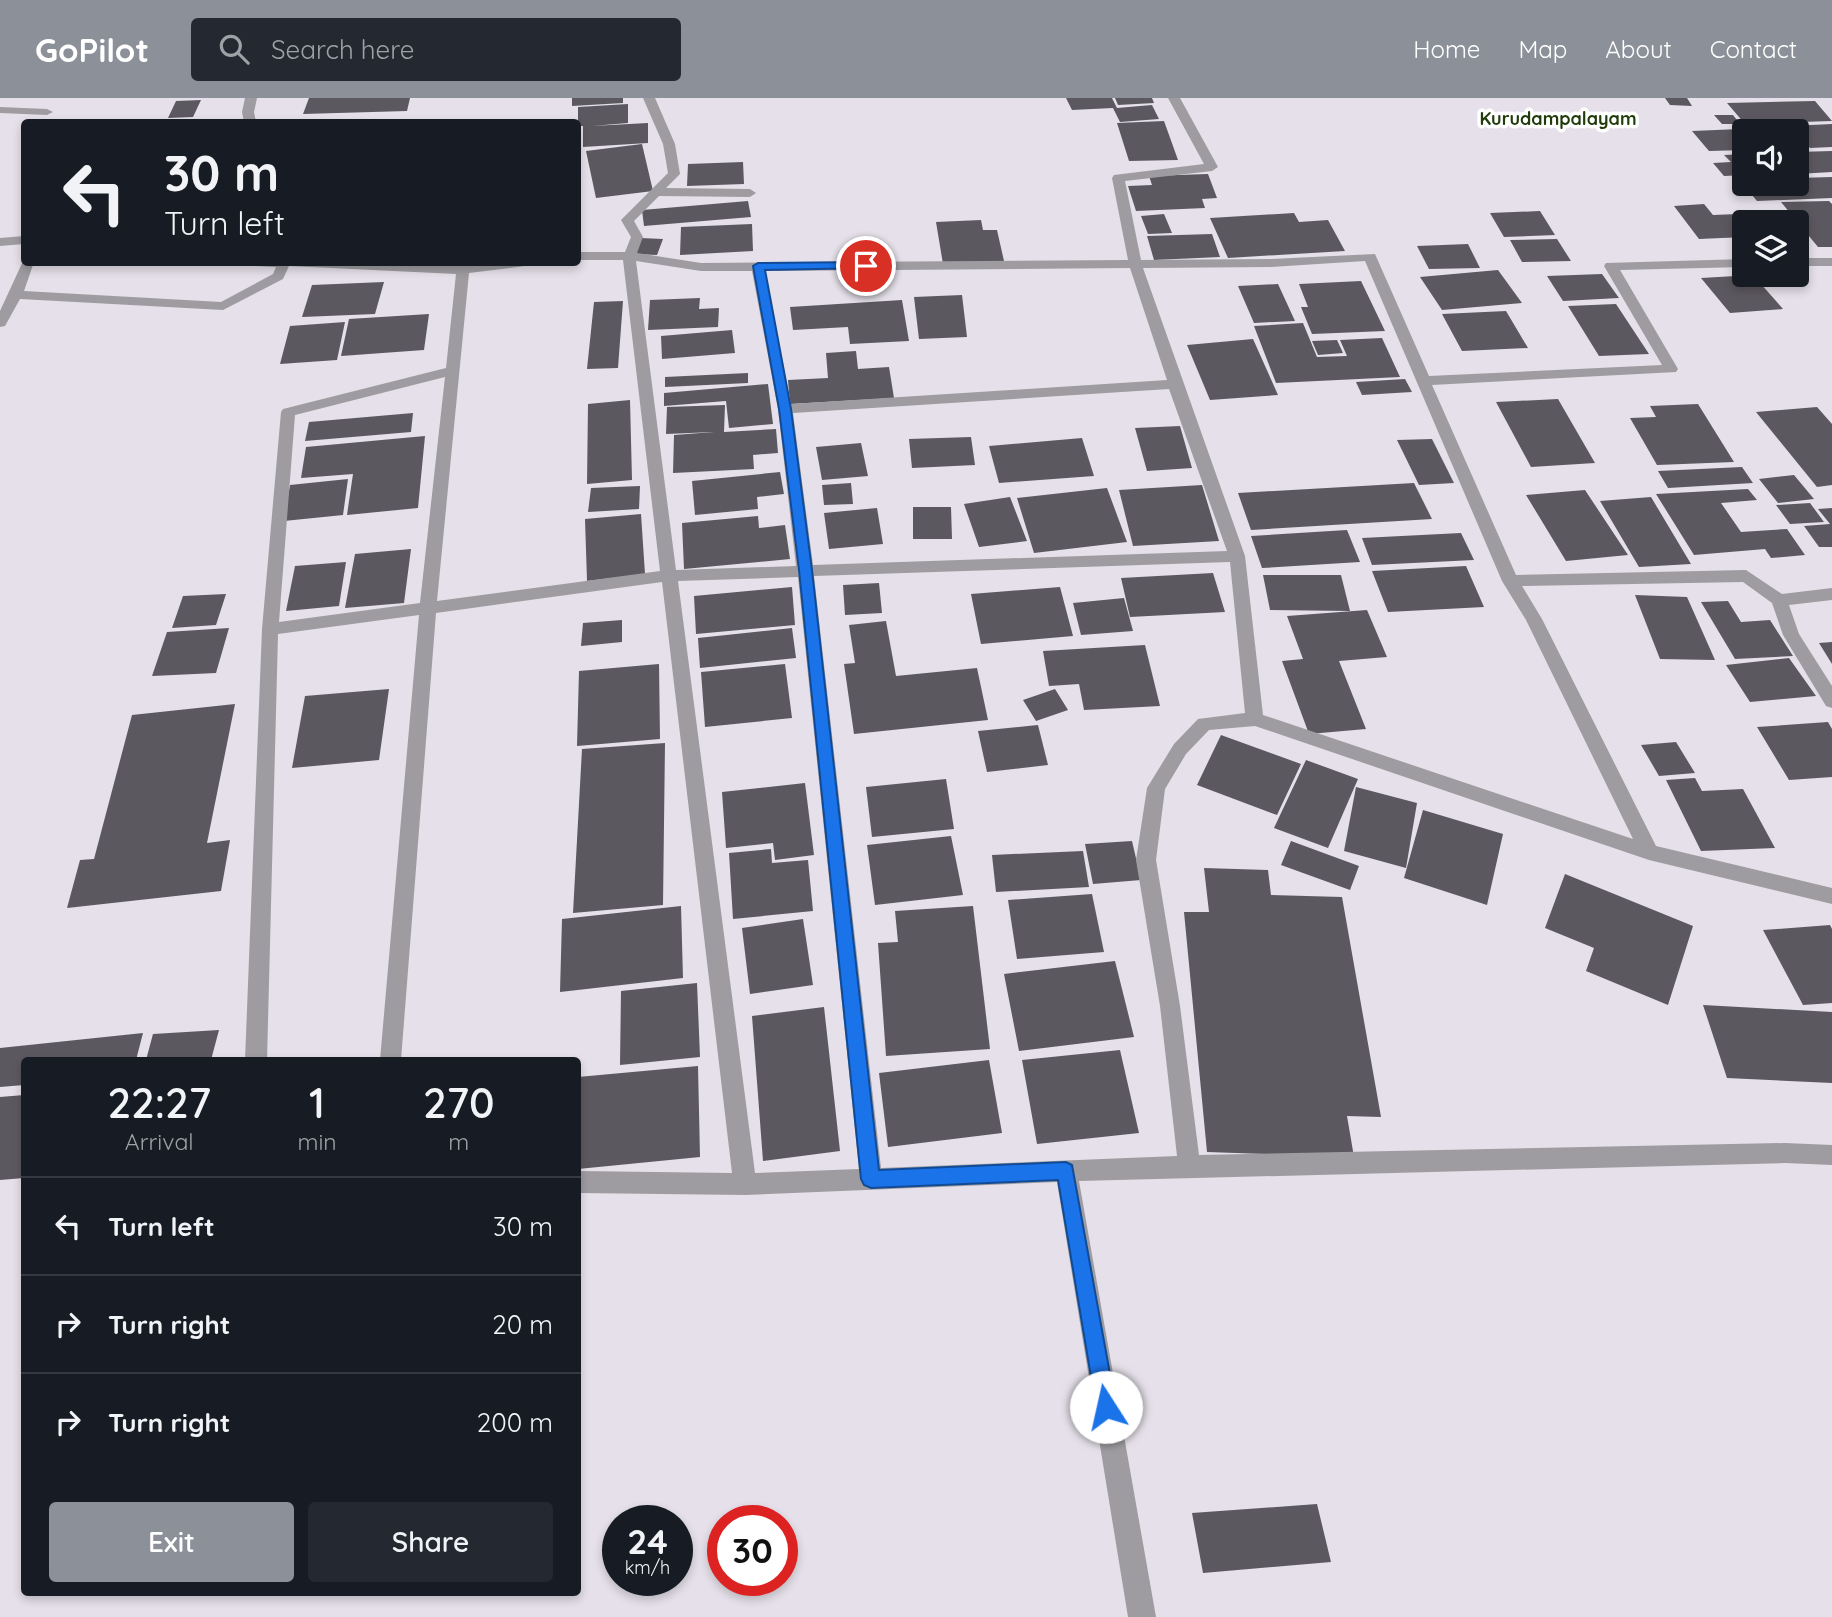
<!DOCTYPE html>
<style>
:root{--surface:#171b24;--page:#242831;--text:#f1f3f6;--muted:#9ea1a6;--line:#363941;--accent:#8c9099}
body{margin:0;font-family:Quicksand,sans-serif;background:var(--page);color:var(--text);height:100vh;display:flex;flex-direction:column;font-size:26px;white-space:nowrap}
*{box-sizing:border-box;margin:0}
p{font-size:23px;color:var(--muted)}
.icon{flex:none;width:38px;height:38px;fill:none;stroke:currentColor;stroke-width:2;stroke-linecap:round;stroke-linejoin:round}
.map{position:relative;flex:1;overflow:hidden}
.drawer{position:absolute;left:21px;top:959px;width:560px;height:539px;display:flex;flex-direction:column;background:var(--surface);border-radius:7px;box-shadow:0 4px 10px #0003}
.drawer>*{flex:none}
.hud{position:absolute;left:21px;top:21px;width:560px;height:147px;border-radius:7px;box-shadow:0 4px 10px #0003;background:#171b24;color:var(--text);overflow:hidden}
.controls{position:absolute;left:1732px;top:21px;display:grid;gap:14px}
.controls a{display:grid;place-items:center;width:77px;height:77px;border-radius:7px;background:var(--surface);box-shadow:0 4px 10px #0003;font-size:35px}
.speed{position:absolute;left:602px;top:1407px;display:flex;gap:14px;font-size:35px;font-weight:700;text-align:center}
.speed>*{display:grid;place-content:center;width:91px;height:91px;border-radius:50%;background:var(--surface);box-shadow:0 4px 10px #0003;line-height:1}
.speed small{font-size:18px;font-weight:400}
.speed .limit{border:10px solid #d22;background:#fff;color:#111}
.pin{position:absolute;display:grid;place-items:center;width:60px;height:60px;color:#fff;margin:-30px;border:4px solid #fff;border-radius:50%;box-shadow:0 2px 7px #0007}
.me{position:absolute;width:77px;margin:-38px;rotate:350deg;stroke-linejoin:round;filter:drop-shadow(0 0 5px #0008)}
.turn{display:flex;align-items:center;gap:24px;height:147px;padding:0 28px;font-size:32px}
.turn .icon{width:91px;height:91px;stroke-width:2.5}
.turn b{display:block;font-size:49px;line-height:60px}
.eta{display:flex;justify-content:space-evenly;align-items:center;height:119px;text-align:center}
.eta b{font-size:42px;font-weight:600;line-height:49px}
.cta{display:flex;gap:14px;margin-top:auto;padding:14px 28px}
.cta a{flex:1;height:80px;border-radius:7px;background:var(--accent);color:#fff;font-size:28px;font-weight:600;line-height:80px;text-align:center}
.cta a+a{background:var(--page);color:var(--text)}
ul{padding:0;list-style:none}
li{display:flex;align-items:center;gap:21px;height:98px;padding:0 28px;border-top:2px solid var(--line)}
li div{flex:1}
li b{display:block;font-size:26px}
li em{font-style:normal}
header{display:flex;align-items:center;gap:42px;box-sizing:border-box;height:98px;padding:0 35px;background:var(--accent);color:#fff}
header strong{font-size:33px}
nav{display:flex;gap:38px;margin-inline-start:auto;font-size:24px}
.search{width:490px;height:63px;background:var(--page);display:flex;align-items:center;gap:18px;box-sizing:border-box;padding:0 24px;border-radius:7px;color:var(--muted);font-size:26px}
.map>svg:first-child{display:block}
.building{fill:#5c585f}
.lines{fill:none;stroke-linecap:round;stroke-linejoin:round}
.minor{fill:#9e9ca0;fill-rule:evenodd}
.route{fill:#1a73e8;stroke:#114b97;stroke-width:2}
.labels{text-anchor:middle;stroke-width:7;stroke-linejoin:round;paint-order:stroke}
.far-neighbourhood-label{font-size:18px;font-weight:bold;fill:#223b0a;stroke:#fff}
</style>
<header>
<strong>GoPilot</strong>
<div class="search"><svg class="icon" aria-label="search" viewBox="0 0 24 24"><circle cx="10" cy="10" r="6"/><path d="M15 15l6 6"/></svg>Search here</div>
<nav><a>Home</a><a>Map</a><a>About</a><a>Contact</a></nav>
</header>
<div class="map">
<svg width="1832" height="1519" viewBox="0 0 1832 1519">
<rect width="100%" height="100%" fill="#e5e0e9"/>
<path class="building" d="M 309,0 L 410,0 L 407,13 L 303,16 Z
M 572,0 L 623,0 L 623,5 L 572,8 Z
M 1066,0 L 1112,0 L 1117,10 L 1152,7 L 1159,21 L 1120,24 L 1113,10 L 1072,12 Z
M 1115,0 L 1152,0 L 1154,5 L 1118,7 Z
M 1665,0 L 1687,0 L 1692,8 L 1670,7 Z
M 201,2 L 193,19 L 168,20 L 176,3 Z
M 1815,3 L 1832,23 L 1745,26 L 1727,5 Z
M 628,6 L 628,25 L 592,28 L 648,25 L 648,45 L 583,49 L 583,28 L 578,28 L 578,9 Z
M 1714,17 L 1733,17 L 1740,26 L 1722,26 Z
M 1164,23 L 1178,62 L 1129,63 L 1117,25 Z
M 1832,26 L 1832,49 L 1810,50 L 1790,28 Z
M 1740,31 L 1745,36 L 1745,52 L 1709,53 L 1692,33 Z
M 642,46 L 653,93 L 596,100 L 586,53 Z
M 1832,53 L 1832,74 L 1797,76 L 1797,54 Z
M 1745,56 L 1745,77 L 1724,78 L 1713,65 L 1731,64 L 1724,57 Z
M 743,64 L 744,86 L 687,88 L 688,66 Z
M 1208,76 L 1217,100 L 1202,101 L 1205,110 L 1136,113 L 1128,88 L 1152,87 L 1149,78 Z
M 1832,79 L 1832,100 L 1757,103 L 1740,83 L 1745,83 L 1745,86 L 1797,86 L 1797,80 Z
M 748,103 L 751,119 L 644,128 L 642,112 Z
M 1829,103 L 1832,106 L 1832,149 L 1818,149 L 1781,104 Z
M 1704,106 L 1713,117 L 1738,116 L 1745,125 L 1745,139 L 1699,141 L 1674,108 Z
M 1540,113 L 1555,137 L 1504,139 L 1490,115 Z
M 1294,115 L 1299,124 L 1328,122 L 1345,153 L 1228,160 L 1210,120 Z
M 1164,116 L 1172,135 L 1148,136 L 1141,118 Z
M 981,122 L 983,132 L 997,132 L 1004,163 L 943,166 L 936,124 Z
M 752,126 L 753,153 L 680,157 L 681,129 Z
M 1212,136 L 1220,159 L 1154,162 L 1147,138 Z
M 641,140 L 663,141 L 657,157 L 635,156 Z
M 1557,141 L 1571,163 L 1522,164 L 1510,142 Z
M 1468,146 L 1480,170 L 1429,171 L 1417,148 Z
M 1498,172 L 1522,205 L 1442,212 L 1420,179 Z
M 1602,176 L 1619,200 L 1563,203 L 1547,178 Z
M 1753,177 L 1783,211 L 1730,215 L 1701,180 Z
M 1361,183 L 1385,233 L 1312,236 L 1301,209 L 1308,209 L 1299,186 Z
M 384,184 L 375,216 L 302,219 L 312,187 Z
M 1278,186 L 1295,223 L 1254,225 L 1238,188 Z
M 962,197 L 967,239 L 919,241 L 914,199 Z
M 700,200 L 699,211 L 719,210 L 718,229 L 648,232 L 650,202 Z
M 902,202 L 909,243 L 850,246 L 848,229 L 793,232 L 790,209 Z
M 623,203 L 618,270 L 587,271 L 594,204 Z
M 1616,206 L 1649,256 L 1599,258 L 1568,208 Z
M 1506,213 L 1528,250 L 1462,253 L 1442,216 Z
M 429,216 L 424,252 L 341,258 L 349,221 Z
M 345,224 L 337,262 L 280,266 L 290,228 Z
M 1303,225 L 1317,259 L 1347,258 L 1340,242 L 1382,240 L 1400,279 L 1276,285 L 1254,228 Z
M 732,232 L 735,255 L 662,261 L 661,238 Z
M 1253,241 L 1278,297 L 1210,302 L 1187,247 Z
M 1337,242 L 1343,255 L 1318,257 L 1312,243 Z
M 856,253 L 858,271 L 889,269 L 894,300 L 790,306 L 788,282 L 828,280 L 826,255 Z
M 748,275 L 748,285 L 665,289 L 665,279 Z
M 1405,281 L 1412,294 L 1362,297 L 1356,284 Z
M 768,286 L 773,326 L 729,330 L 726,303 L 664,308 L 664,295 Z
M 1558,301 L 1595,365 L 1531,369 L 1496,304 Z
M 630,302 L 632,382 L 587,386 L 588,306 Z
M 1698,306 L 1734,364 L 1657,367 L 1630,320 L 1656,319 L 1650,308 Z
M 725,307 L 724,334 L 776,331 L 778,355 L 753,357 L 754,371 L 673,375 L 674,337 L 714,334 L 666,336 L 667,309 Z
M 1817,309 L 1832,326 L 1832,387 L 1817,389 L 1756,314 Z
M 413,315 L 411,334 L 305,343 L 309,324 Z
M 1180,328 L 1192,370 L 1147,373 L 1135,330 Z
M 425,338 L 418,410 L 347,417 L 353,376 L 301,380 L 306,349 Z
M 971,339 L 975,367 L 912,370 L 909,341 Z
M 1082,340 L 1094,378 L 999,385 L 989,348 Z
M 1432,341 L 1454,385 L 1419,387 L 1397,342 Z
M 861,345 L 868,378 L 822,382 L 816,349 Z
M 1742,369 L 1753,385 L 1668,390 L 1658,373 Z
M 780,374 L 784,396 L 757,399 L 758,411 L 695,417 L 692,383 Z
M 1794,377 L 1814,401 L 1778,405 L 1759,381 Z
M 348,381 L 343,417 L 284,423 L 290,387 Z
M 851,385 L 853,406 L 824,407 L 822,387 Z
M 1414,385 L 1432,421 L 1251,432 L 1238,395 Z
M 1202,387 L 1219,443 L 1133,448 L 1119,392 Z
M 640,388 L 639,411 L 588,414 L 591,390 Z
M 1107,390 L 1127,444 L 1034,455 L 1017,400 Z
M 1748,391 L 1757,402 L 1721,405 L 1741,434 L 1787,431 L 1805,457 L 1771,460 L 1765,451 L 1694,457 L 1656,396 Z
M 1585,392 L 1628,457 L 1566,463 L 1526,397 Z
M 1010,399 L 1027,443 L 979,449 L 964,406 Z
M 1651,399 L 1691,466 L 1639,469 L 1600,403 Z
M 1810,405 L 1824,424 L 1790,426 L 1776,407 Z
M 913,409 L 951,409 L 952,441 L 913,441 Z
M 877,410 L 883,446 L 829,451 L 824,415 Z
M 1832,410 L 1832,449 L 1819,449 L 1804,428 L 1830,426 L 1818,411 Z
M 641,416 L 645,476 L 587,483 L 585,421 Z
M 758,418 L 759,430 L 785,427 L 790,461 L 684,471 L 682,425 Z
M 1347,432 L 1360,464 L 1262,470 L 1251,438 Z
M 1461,435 L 1474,462 L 1372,467 L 1362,440 Z
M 411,451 L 404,505 L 345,510 L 355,456 Z
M 346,464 L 339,508 L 286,513 L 295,468 Z
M 1466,468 L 1484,509 L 1388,514 L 1372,473 Z
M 1213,475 L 1225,514 L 1130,519 L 1121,480 Z
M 1263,477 L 1341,477 L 1350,513 L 1270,512 Z
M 879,485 L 882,515 L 845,517 L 843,487 Z
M 792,489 L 795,527 L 696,536 L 694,498 Z
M 1060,489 L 1073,538 L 981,546 L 971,496 Z
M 226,496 L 216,527 L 172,530 L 183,498 Z
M 1635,497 L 1687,499 L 1715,562 L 1660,561 Z
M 1124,500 L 1133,533 L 1081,537 L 1073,505 Z
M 1728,503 L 1741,524 L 1770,522 L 1793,558 L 1735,561 L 1701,504 Z
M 1367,512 L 1387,559 L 1339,563 L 1366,631 L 1309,636 L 1282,563 L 1303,561 L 1287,518 Z
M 622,522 L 622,544 L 581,548 L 583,525 Z
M 886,523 L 896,578 L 977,570 L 988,622 L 854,636 L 844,566 L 855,565 L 849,527 Z
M 229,530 L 216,575 L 152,578 L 167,534 Z
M 792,530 L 796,560 L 700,570 L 698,540 Z
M 1832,544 L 1832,566 L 1819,545 Z
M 1145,547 L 1160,608 L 1084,612 L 1079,586 L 1049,588 L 1043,553 Z
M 1789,560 L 1816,598 L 1750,604 L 1726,567 Z
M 659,566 L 660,641 L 577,648 L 579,573 Z
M 785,566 L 792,620 L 705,629 L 701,574 Z
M 389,591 L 379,662 L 292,670 L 305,598 Z
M 1055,591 L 1068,612 L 1036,623 L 1023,602 Z
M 235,606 L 207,745 L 230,742 L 221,793 L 67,810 L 80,762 L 94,761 L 132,617 Z
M 1828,624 L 1832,631 L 1832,679 L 1789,682 L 1757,629 Z
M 1038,627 L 1048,667 L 987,674 L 978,633 Z
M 1221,637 L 1301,666 L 1277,717 L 1197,687 Z
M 1676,644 L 1695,675 L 1659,678 L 1641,647 Z
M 665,645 L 663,807 L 573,815 L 582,651 Z
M 1306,662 L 1358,681 L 1328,750 L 1274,730 Z
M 1695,680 L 1702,693 L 1743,691 L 1775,750 L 1701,753 L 1666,682 Z
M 946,681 L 954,731 L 872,739 L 866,689 Z
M 805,685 L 814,757 L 775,762 L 773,745 L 726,750 L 722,694 Z
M 1356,689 L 1417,705 L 1406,770 L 1344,753 Z
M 1423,712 L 1503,736 L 1487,807 L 1404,780 Z
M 951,738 L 963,797 L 875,807 L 867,747 Z
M 1132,743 L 1141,782 L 1093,786 L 1085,746 Z
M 1291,743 L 1359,768 L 1350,792 L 1281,767 Z
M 771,751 L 772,765 L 808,762 L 813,813 L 733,821 L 729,755 Z
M 1083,753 L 1089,789 L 996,794 L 992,757 Z
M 1204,770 L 1268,772 L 1271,797 L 1342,799 L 1381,1019 L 1347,1018 L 1354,1059 L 1207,1054 L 1184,814 L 1209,814 Z
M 1565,776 L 1693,828 L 1668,907 L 1586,873 L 1594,850 L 1545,830 Z
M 1092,796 L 1104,854 L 1017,861 L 1008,802 Z
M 681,808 L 683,880 L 560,894 L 562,821 Z
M 973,808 L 990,951 L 886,958 L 878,845 L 898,844 L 895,813 Z
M 803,821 L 813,887 L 750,896 L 742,830 Z
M 1830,827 L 1832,831 L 1832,905 L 1803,907 L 1763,832 Z
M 1115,863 L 1134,939 L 1019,953 L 1004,876 Z
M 697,885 L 700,959 L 620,967 L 621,893 Z
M 1703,907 L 1832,914 L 1832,985 L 1727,980 Z
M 824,909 L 840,1053 L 763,1063 L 752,918 Z
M 219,932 L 211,962 L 146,962 L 153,936 Z
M 143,935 L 136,962 L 24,962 L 24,987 L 0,989 L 0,950 Z
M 1120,952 L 1139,1035 L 1037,1046 L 1022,962 Z
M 989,962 L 1002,1035 L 888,1049 L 879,975 Z
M 698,968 L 700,1059 L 578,1071 L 578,979 Z
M 24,997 L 24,1080 L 0,1082 L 0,999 Z
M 1317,1406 L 1331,1464 L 1203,1475 L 1192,1415 Z"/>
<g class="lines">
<path class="minor" d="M 245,0 L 257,0 L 254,14 L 256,24 L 244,24 L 242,14 Z
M 643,0 L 655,0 L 675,46 L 680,76 L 666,90 L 750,91 L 756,95 L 750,99 L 659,98 L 634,123 L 643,139 L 637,155 L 701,165 L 1128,162 L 1112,80 L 1114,77 L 1204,66 L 1168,0 L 1180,0 L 1218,69 L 1212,73 L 1125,83 L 1141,162 L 1271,161 L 1375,156 L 1429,278 L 1662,267 L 1604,168 L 1606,165 L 1745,161 L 1745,169 L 1620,172 L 1678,271 L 1676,274 L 1432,287 L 1516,477 L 1746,472 L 1782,496 L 1832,490 L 1832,502 L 1789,507 L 1799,536 L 1832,588 L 1832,610 L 1826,608 L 1783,537 L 1772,505 L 1743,484 L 1522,488 L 1542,521 L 1656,748 L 1832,790 L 1832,806 L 1649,762 L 1255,628 L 1209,632 L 1186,656 L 1165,691 L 1156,762 L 1180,908 L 1199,1057 L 1785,1045 L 1832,1047 L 1832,1067 L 1785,1065 L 1079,1083 L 1156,1519 L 1128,1519 L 1057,1084 L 745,1097 L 578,1095 L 578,1073 L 732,1075 L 662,484 L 436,515 L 401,962 L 380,962 L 419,517 L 278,536 L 267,962 L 245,962 L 262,531 L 281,314 L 283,311 L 446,270 L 456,176 L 289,168 L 283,181 L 223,212 L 20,201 L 5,228 L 0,229 L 0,213 L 24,161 L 24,164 L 34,164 L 24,193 L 221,204 L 273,176 L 276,169 L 256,168 L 250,164 L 384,164 L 463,168 L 490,164 L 531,164 L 525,168 L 469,175 L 437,503 L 660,473 L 623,162 L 578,162 L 578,154 L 625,154 L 631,139 L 621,122 L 668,75 L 663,46 ZM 636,163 L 701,173 L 752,173 L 778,311 L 796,468 L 676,472 ZM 1365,163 L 1502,483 L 1526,522 L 1633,741 L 1263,617 L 1245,458 L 1143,170 L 1271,169 ZM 1130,170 L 1167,282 L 791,306 L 765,173 ZM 445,279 L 420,505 L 279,524 L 295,317 ZM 1169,291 L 1227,453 L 813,467 L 793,315 ZM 1230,464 L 1245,615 L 1198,621 L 1174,646 L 1147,690 L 1136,762 L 1160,908 L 1177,1058 L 881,1070 L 814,478 ZM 798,479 L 859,1071 L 755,1075 L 678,483 Z
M 0,9 L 47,11 L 53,14 L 47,17 L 0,15 Z
M 24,138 L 24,146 L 0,148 L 0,140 Z
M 1797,160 L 1832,160 L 1832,168 L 1797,168 Z"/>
</g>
<path class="route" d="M 866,164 L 872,168 L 870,170 L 765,172 L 791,311 L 812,472 L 879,1072 L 1066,1064 L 1072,1067 L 1116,1309 L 1113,1316 L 1106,1319 L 1099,1316 L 1096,1309 L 1058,1082 L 871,1090 L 864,1087 L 861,1081 L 799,472 L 779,311 L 753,168 L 758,165 Z"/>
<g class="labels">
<g class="far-neighbourhood-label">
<text x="1558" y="27">Kurudampalayam</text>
</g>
</g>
</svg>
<div class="controls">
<a><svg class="icon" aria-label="sound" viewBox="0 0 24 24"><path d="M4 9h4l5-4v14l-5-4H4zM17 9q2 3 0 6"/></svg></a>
<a><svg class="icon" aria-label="layers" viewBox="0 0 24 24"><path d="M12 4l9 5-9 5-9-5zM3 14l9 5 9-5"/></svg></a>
</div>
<div class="speed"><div>24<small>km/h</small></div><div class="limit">30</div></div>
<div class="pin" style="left:866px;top:168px;background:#d93025"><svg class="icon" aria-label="arrive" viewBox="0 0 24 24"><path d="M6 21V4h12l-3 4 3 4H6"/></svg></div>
<svg class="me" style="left:1106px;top:1309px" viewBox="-20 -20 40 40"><circle r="19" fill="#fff"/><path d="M0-13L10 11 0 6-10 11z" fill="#1a73e8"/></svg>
<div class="hud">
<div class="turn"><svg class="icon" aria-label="left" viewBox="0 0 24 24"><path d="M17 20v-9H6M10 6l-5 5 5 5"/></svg><div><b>30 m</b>Turn left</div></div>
</div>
<section class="drawer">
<div class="eta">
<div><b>22:27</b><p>Arrival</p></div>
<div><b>1</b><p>min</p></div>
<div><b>270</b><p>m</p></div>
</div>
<ul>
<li><svg class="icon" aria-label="left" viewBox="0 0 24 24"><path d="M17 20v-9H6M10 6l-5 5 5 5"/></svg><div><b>Turn left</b></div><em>30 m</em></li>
<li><svg class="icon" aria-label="right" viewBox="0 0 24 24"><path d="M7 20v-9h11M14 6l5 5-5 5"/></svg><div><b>Turn right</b></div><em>20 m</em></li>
<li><svg class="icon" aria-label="right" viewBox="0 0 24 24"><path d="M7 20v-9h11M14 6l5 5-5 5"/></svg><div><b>Turn right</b></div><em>200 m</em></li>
</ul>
<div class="cta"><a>Exit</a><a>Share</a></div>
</section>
</div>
